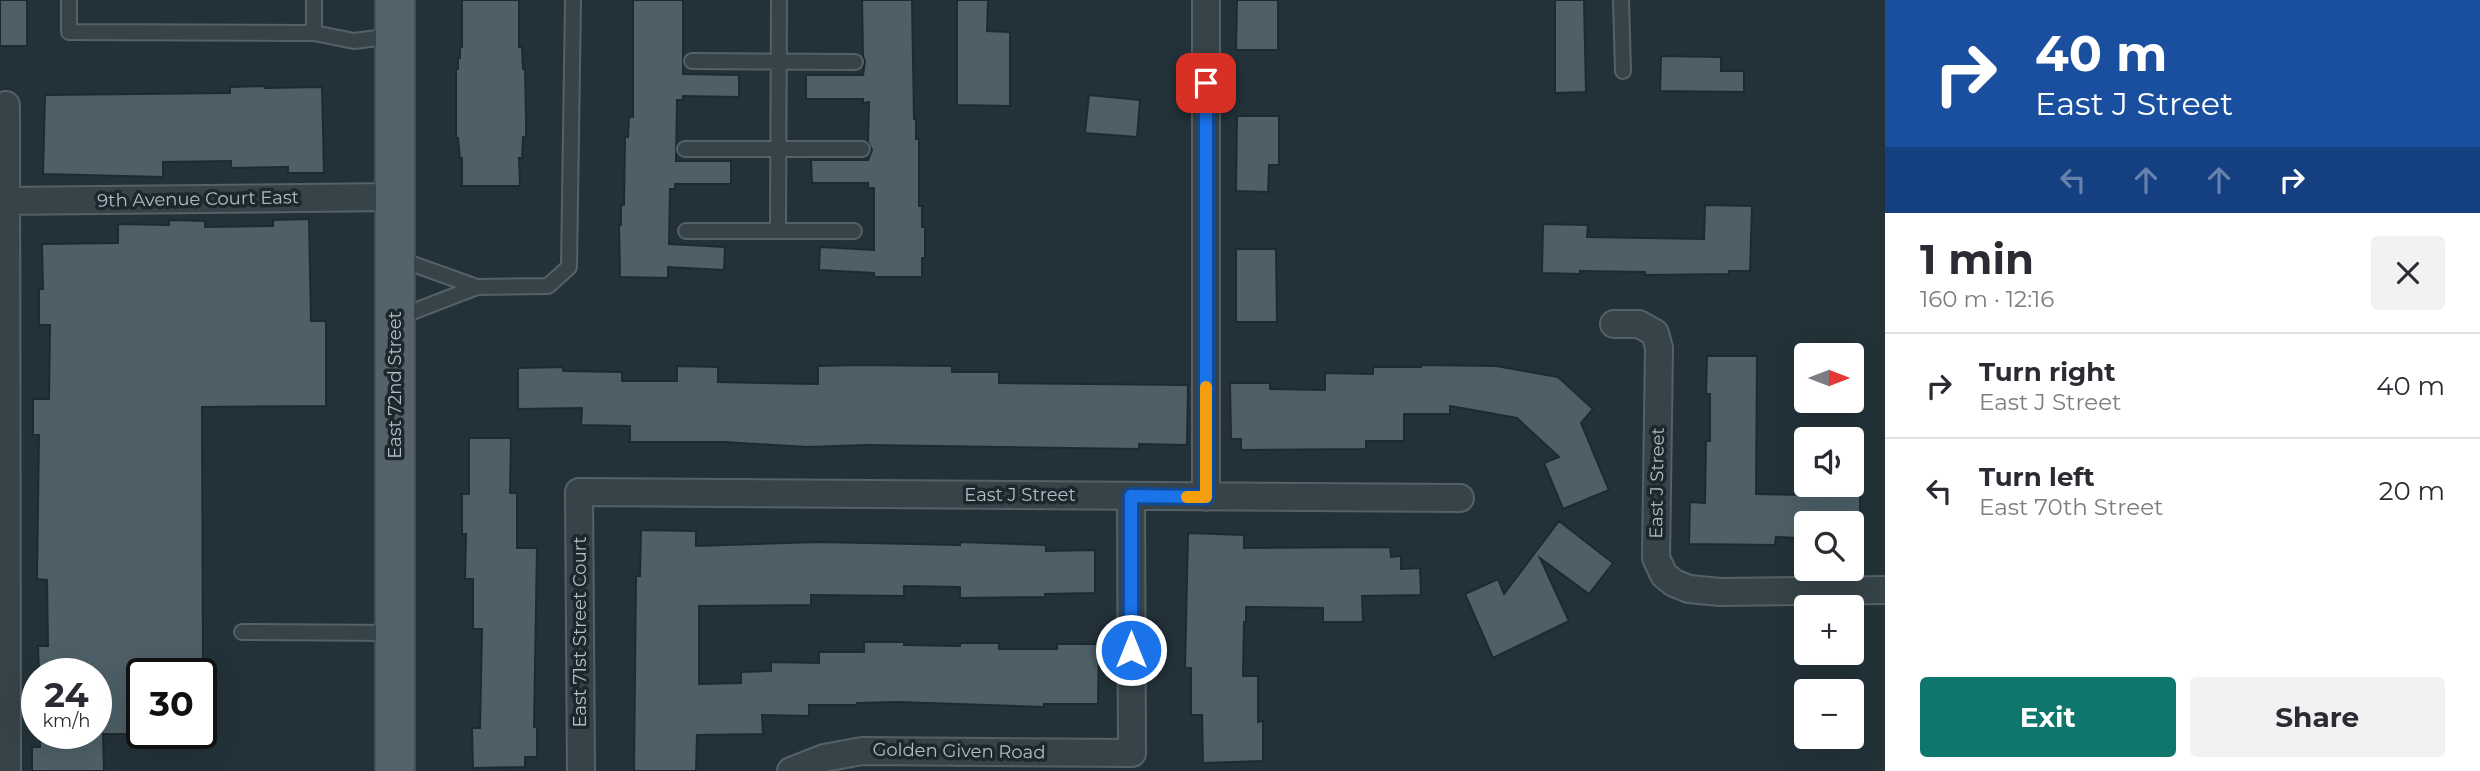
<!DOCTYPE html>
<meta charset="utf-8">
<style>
:root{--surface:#fff;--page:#f2f2f3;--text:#2b2b33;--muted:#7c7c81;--line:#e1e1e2;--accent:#0f766e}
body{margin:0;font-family:Montserrat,sans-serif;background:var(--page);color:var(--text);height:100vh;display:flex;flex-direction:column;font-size:26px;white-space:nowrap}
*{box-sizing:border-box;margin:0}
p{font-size:23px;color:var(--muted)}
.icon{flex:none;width:38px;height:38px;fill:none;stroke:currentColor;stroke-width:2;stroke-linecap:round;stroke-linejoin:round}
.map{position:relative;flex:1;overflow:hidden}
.side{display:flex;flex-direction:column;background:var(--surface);width:595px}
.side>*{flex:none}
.hud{background:#1a4fa0;color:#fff;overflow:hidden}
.needle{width:46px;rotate:90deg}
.controls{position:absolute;left:1794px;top:343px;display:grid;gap:14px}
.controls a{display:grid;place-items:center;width:70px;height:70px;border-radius:7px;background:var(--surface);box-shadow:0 7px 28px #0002;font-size:35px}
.speed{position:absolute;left:21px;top:658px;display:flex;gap:14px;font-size:35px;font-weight:700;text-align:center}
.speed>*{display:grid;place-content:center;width:91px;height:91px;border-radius:50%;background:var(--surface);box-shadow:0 7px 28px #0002;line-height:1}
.speed small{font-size:18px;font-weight:400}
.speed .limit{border:4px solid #111;border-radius:10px;background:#fff;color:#111}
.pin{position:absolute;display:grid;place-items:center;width:60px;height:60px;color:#fff;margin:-30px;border-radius:14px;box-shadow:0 4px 10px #0006}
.me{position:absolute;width:77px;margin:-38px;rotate:0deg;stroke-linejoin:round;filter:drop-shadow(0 0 5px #0008)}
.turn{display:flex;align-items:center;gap:24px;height:147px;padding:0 35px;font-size:32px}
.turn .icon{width:91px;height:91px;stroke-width:2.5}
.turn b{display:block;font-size:49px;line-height:60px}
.lanes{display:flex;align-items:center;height:66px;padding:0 35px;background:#0003;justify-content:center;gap:35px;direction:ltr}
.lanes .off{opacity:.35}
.round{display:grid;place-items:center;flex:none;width:74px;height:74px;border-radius:7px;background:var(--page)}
.overview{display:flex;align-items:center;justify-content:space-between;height:119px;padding:0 35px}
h1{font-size:42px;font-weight:700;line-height:52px}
.action{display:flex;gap:14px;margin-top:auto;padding:14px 35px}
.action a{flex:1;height:80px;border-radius:7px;background:var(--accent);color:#fff;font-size:28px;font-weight:700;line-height:80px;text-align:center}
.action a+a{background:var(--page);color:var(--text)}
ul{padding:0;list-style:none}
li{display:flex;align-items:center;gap:21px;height:105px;padding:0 35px;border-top:2px solid var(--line)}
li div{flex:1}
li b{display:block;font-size:26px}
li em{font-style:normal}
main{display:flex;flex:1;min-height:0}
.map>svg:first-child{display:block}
.building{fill:#4e5f67;stroke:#1e2a30;stroke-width:2}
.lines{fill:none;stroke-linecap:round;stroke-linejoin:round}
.service-casing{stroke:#546167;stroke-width:18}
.minor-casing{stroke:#546167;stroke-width:30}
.primary-casing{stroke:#434f55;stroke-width:42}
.service{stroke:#364349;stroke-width:14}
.minor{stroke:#364349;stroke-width:26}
.primary{stroke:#546369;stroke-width:38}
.route-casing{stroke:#114b97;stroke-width:18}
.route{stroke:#1a73e8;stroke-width:12}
.slow{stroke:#f59e0b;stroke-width:12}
.labels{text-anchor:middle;stroke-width:7;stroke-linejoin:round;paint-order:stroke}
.street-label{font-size:18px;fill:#b1bec5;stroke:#1c282e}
</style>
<main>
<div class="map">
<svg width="1885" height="771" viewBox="0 0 1885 771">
<rect width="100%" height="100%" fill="#233239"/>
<path class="building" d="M 0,0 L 27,0 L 27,46 L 0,46 Z
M 462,0 L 519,0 L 519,47 L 522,47 L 523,69 L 525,69 L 526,117 L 526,137 L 523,137 L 522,158 L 519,158 L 520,186 L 462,186 L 462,158 L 460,159 L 458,138 L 456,138 L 456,69 L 458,69 L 458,58 L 460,58 L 460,47 L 462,47 Z
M 633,0 L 683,0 L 683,74 L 739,75 L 739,97 L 683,96 L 683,100 L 677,100 L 676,161 L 731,161 L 731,184 L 675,184 L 675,189 L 670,189 L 669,244 L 725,247 L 724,270 L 668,267 L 668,278 L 620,277 L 619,225 L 621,225 L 621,205 L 624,205 L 625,137 L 628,137 L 629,117 L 633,117 Z
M 862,0 L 912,0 L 914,119 L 916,119 L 916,139 L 919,139 L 919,206 L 922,206 L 922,227 L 925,227 L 925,258 L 922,258 L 922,277 L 874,277 L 874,273 L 819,270 L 820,247 L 874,250 L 874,188 L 868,188 L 868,183 L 812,183 L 811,160 L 868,160 L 872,150 L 868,142 L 869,102 L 863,103 L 863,99 L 806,99 L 806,75 L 863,75 L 865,61 L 863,56 Z
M 957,0 L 988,0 L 987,31 L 1010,32 L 1010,106 L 957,105 Z
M 1237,0 L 1278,0 L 1278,50 L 1236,50 Z
M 1555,0 L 1584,0 L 1586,92 L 1555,93 Z
M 1661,56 L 1721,57 L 1721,71 L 1744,71 L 1744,92 L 1660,91 Z
M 265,86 L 265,88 L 322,87 L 324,173 L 288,173 L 288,167 L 231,168 L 231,161 L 163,162 L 163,177 L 43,174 L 45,95 L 230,93 L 230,87 Z
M 1089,95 L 1140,100 L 1137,137 L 1085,133 Z
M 1237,116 L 1279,116 L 1279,165 L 1269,165 L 1268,192 L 1236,191 Z
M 1705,205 L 1752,206 L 1750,271 L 1729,271 L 1729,274 L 1645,275 L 1645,272 L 1580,271 L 1580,274 L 1542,273 L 1543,224 L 1588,225 L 1587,237 L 1704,239 Z
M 309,219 L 311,321 L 326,321 L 326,406 L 202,407 L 203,674 L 142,674 L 142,734 L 103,734 L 104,771 L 32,771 L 32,747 L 40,747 L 40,733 L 96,733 L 96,674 L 39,674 L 38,646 L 48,646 L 47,580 L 37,579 L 39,435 L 33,435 L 33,399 L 49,399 L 50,325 L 39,325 L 39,289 L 43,289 L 42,244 L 118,243 L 118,224 L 169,225 L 169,220 L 205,221 L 205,227 L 273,226 L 273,220 Z
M 1236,249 L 1276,249 L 1277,322 L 1236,322 Z
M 1707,356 L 1757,356 L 1756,494 L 1814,495 L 1814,486 L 1860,485 L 1860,523 L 1797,523 L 1797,538 L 1776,537 L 1775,545 L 1689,544 L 1690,502 L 1705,503 L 1706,441 L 1710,441 L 1710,394 L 1706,394 Z
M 856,365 L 952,366 L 952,372 L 999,372 L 999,383 L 1188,385 L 1187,445 L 1139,444 L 1139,449 L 867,445 L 807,447 L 724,442 L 630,442 L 630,426 L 581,425 L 582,408 L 518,409 L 518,368 L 563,367 L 563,371 L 622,372 L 622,381 L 677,381 L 677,366 L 718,367 L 718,382 L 818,384 L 818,366 Z
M 1421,365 L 1496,366 L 1558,377 L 1593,409 L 1581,423 L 1609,490 L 1563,509 L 1544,463 L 1559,457 L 1517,418 L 1450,406 L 1450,414 L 1404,414 L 1404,441 L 1366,441 L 1366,449 L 1241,450 L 1241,439 L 1231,439 L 1230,383 L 1270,383 L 1270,389 L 1325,390 L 1325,373 L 1373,374 L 1373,367 L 1421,367 Z
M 469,438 L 511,438 L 510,493 L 517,493 L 517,548 L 537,548 L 534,727 L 537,727 L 537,757 L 525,757 L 525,767 L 473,768 L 472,728 L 480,728 L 482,629 L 473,629 L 473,579 L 465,579 L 466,534 L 462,534 L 462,494 L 469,494 Z
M 1559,521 L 1613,563 L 1589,594 L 1540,558 L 1569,621 L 1493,658 L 1465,594 L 1498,579 L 1504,594 Z
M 641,530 L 696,531 L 696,546 L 819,542 L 960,545 L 960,542 L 1046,545 L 1046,551 L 1095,550 L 1095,593 L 1045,594 L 1045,597 L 960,598 L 960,587 L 904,586 L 904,596 L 811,595 L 811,605 L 699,606 L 699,684 L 741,683 L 741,672 L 771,671 L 771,662 L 819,663 L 819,652 L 864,652 L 864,642 L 904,642 L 904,645 L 960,646 L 960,643 L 999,643 L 999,649 L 1057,649 L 1057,644 L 1099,644 L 1098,704 L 1044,704 L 1044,707 L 898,702 L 857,703 L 857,705 L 809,705 L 809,716 L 762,715 L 763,734 L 697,735 L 696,771 L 634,771 L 636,576 L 640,576 Z
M 1188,533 L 1244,535 L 1244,548 L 1390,547 L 1391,557 L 1401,556 L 1401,569 L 1420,568 L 1421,595 L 1362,596 L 1363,622 L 1323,622 L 1323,608 L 1246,607 L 1246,622 L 1244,622 L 1243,676 L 1258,676 L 1258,722 L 1263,721 L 1263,761 L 1203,763 L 1202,715 L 1191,715 L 1191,668 L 1185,668 Z"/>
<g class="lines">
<defs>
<path id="service" d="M 69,0 L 69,32 L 314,33 L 354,41 L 393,36
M 314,0 L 314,33
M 1621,0 L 1623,71
M 692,61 L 855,62
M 685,149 L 862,149
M 686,231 L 854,231
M 778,231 L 779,0
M 396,258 L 477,287
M 399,317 L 477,287 L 548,286 L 569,267 L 573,0
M 242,632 L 394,633"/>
<path id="minor" d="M 1206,0 L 1206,497
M 6,105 L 7,771
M 0,201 L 395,197
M 1614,324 L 1639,324 L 1655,333 L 1659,348 L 1656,558 L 1664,575 L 1674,583 L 1689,589 L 1720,592 L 1885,590
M 581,771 L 579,492 L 1460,498
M 791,771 L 824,758 L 862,751 L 1132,753 L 1131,496"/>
<path id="primary" d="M 395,0 L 395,771"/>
</defs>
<use href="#service" class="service-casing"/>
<use href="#minor" class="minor-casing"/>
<use href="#primary" class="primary-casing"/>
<use href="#service" class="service"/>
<use href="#minor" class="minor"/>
<use href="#primary" class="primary"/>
</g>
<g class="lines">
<defs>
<path id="route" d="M 1131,650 L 1131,496 L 1206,497 L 1206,83"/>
</defs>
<use href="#route" class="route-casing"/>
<use href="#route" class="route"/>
<path class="slow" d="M 1187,497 L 1206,497 L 1206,387"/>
</g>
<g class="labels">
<g class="street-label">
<text transform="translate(198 199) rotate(-1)" y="6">9th Avenue Court East</text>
<text transform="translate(395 385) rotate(-90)" y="6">East 72nd Street</text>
<text transform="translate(1657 483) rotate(-89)" y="6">East J Street</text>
<text x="1020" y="501">East J Street</text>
<text transform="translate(580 632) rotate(-90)" y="6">East 71st Street Court</text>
<text transform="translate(959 751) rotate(1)" y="6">Golden Given Road</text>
</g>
</g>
</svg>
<div class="controls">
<a><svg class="needle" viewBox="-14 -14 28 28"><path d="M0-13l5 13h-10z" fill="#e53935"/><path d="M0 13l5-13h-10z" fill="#7c7c81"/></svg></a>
<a><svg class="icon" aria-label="sound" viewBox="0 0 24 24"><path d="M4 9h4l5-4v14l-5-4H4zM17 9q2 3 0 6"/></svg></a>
<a><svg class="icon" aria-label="search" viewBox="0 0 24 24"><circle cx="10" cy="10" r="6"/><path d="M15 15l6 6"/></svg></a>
<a>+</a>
<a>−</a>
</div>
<div class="speed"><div>24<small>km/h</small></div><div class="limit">30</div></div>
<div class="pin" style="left:1206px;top:83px;background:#d93025"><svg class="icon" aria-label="arrive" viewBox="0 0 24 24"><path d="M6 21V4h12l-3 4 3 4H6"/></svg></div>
<svg class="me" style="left:1131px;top:650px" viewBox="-20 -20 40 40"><circle r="17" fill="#1a73e8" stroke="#fff" stroke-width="3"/><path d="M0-11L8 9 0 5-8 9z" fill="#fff"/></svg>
</div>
<section class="side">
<div class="hud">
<div class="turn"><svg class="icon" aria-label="right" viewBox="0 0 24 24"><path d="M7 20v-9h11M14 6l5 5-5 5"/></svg><div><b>40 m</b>East J Street</div></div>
<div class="lanes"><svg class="icon off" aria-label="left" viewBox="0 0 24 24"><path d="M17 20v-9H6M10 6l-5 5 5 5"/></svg><svg class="icon off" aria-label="ahead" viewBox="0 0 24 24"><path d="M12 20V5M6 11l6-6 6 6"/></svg><svg class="icon off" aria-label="ahead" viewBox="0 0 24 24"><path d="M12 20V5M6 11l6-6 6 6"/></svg><svg class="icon" aria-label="right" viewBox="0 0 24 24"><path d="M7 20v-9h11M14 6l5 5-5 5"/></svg></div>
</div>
<div class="overview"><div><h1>1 min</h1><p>160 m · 12:16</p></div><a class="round"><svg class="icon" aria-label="close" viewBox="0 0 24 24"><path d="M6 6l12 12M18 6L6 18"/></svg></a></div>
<ul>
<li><svg class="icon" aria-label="right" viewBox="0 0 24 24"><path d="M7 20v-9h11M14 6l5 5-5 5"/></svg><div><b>Turn right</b><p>East J Street</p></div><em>40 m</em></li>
<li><svg class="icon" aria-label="left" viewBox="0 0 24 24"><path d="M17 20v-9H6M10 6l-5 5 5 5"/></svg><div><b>Turn left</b><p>East 70th Street</p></div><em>20 m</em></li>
</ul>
<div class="action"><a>Exit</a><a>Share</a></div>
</section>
</main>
